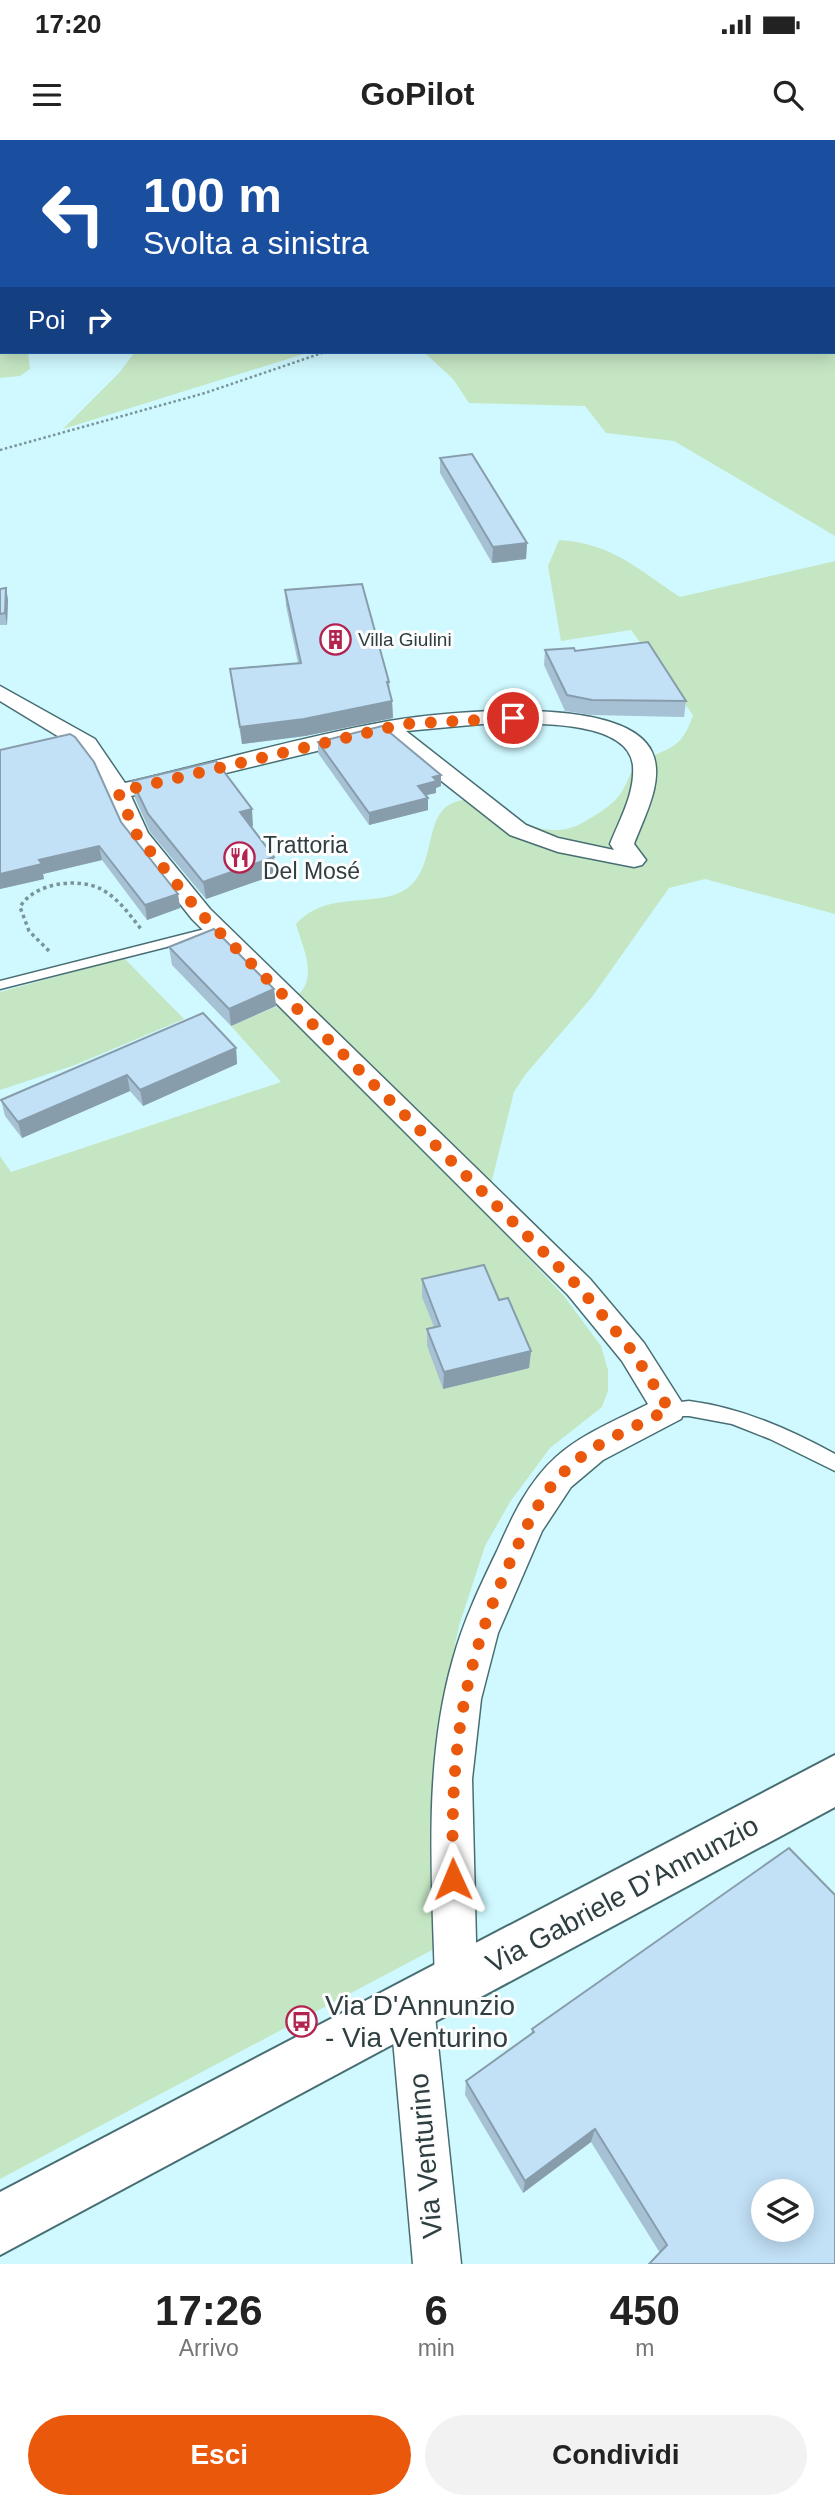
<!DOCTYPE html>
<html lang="it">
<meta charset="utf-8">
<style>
:root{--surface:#fff;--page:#f2f2f2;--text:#222;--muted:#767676;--accent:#ea580c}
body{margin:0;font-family:Arial,sans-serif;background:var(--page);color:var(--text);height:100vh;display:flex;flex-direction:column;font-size:26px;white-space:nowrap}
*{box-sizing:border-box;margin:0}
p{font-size:23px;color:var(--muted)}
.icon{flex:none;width:38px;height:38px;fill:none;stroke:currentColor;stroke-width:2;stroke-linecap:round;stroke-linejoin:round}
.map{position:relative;height:2124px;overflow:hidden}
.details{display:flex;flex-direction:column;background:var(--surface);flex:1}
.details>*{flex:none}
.hud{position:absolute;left:0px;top:0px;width:836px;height:214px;box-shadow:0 4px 18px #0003;background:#1a4fa0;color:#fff;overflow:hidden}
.fabs{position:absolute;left:751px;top:2039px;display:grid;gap:14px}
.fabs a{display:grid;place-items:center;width:63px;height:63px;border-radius:50%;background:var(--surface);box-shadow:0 4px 18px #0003;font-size:35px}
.pin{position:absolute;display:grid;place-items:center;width:60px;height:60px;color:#fff;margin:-30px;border:4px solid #fff;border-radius:50%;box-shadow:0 2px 7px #0007}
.me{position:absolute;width:77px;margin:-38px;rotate:359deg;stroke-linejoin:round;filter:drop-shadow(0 0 5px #0008)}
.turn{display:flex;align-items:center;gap:24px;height:147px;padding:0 28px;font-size:32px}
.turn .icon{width:91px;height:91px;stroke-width:2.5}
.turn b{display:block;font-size:49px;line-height:60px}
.then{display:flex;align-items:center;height:66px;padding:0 28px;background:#0003;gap:14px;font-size:26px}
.eta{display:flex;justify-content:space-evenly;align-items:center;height:119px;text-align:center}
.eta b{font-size:42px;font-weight:600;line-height:49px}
.primary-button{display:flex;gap:14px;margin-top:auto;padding:14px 28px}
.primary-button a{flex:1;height:80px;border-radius:42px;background:var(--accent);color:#fff;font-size:28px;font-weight:600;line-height:80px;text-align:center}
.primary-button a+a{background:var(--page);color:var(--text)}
.status{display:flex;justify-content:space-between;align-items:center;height:49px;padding:0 35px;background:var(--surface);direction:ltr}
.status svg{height:19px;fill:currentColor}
header{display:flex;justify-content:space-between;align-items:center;height:91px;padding:0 28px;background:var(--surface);font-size:32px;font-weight:600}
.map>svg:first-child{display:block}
.green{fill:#c5e6c3}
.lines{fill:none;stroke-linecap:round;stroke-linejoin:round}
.service-casing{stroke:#486e73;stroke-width:3}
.minor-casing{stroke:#486e73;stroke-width:3}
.secondary-casing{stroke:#486e73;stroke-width:4}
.motorway-casing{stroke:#486e73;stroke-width:4}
.path-far1{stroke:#799599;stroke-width:2.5;stroke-dasharray:2.5 2.5;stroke-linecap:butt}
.path{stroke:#799599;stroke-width:3.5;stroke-dasharray:3.5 3.5;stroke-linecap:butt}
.service{fill:#fff;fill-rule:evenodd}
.minor{fill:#fff;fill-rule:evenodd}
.secondary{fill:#fff;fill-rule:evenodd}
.motorway{fill:#fff;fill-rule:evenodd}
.wall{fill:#a7c1d4}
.shaded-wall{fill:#889dac}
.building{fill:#c2e0f6;stroke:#889dac;stroke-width:2;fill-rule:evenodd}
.route{stroke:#ea580c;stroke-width:12;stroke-dasharray:0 21.6}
.labels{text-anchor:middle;stroke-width:6;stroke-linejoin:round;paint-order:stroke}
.far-poi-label{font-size:19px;fill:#2e3e41;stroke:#fdfdfd;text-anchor:start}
.poi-label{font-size:23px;fill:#2e3e41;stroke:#fdfdfd;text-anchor:start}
.near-street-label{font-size:28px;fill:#2e3e41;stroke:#fdfdfd}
.near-poi-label{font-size:28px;fill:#2e3e41;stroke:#fdfdfd;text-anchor:start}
</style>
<div class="status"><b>17:20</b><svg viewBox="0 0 49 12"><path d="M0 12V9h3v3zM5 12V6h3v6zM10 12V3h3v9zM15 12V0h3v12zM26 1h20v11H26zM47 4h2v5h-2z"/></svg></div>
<header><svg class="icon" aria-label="menu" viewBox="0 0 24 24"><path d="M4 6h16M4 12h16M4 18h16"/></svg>GoPilot<svg class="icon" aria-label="search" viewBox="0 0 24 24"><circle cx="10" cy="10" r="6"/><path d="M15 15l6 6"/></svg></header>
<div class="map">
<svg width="835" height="2124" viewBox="0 0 835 2124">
<rect width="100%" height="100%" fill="#cff9ff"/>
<path class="green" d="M 249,0 L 835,0 L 835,396 L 674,301 L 606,293 L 585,266 L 469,263 L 453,239 L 424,212 L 835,212 L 835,2 L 234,2 Z
M 0,163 L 2,212 L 28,212 L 30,229 L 20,236 L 0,238 Z
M 135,212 L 310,212 L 63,289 L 119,233 Z
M 559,400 C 612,403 639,430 680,457 L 835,421 L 835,774 L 705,739 L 669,748 L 592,857 L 525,935 L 514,952 L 491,1044 L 294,858 C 320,840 303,809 296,784 C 329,748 380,770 409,747 C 437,724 423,673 455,662 C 496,648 532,712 584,682 C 597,674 612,666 621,653 C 627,645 629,632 637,626 C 665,605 680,615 693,575 L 631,490 L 561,501 L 548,426 Z
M 124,818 L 184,879 L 75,925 L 0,950 L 0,852 Z
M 287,862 L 564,1156 L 601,1206 L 608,1230 L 608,1251 L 602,1267 L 550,1308 L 510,1362 L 485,1406 L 459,1486 L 439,1579 L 435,1664 L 436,1808 L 0,2039 L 0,1016 L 11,1032 L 281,942 L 231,886 Z"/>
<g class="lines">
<defs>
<path id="service" d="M 217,786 L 224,790 L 222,793 L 0,849 L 0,841 Z
M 689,1261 C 742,1268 789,1289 835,1314 L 835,1331 L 770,1299 L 732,1284 L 689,1276 L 669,1276 L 663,1274 L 660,1269 L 663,1264 Z"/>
<path id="minor" d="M 0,546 L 95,599 L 125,643 C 212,623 300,597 389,581 C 442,572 625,553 652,612 C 665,640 644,677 634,704 L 646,720 L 642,725 L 634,727 L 558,712 L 510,695 L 383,595 L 131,656 L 148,693 L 210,769 L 590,1139 L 644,1203 L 686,1269 L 681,1279 L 603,1320 L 571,1347 L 542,1391 L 498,1493 L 481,1559 L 472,1639 L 477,1842 L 471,1857 L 456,1863 L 441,1857 L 435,1842 C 432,1734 423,1624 453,1519 C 463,1482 480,1446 497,1411 C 512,1377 528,1342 556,1317 C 583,1293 617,1280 648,1264 L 622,1221 L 568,1155 L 192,779 L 125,695 L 96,630 L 79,609 L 0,561 ZM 482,584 C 517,584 629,576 633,626 C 635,653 620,679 610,704 L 614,710 L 558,698 L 526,685 L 406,591 Z
M 412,1844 L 427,1851 L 434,1866 L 461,2124 L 413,2124 L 390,1866 L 397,1851 Z"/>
<path id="secondary" d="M 835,1615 L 835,1667 L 0,2115 L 0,2052 Z"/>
<path id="motorway" d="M 138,0 L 164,0 L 137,2 Z
M 176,0 L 203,0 L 175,2 Z
M 0,18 L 2,18 L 2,28 L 0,28 Z"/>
</defs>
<use href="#service" class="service-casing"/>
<use href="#minor" class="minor-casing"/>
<use href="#secondary" class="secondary-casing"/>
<use href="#motorway" class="motorway-casing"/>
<path class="path-far1" d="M 0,310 L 205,253 L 325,212"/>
<path class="path" d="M 49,811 L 29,791 L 20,767 C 34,743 77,737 101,749 C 118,758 130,775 141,789"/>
<use href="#service" class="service"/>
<use href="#minor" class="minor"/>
<use href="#secondary" class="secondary"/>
<use href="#motorway" class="motorway"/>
</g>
<path class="wall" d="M 440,318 L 527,403 L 526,419 L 492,423 L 440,333 Z
M 6,448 L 8,460 L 7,485 L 0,485 L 0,449 Z
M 285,450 L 389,542 L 390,552 L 392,561 L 393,578 L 305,596 L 242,604 L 232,546 L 230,529 L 298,523 L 286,466 Z
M 545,510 L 575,511 L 686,561 L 684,577 L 591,575 L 565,571 L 544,525 Z
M 318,602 L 441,635 L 441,646 L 436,648 L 436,653 L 425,655 L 428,658 L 428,670 L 369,685 L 318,613 Z
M 0,610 L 121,682 L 178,754 L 180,768 L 147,780 L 102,720 L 43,734 L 44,739 L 0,749 Z
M 132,641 L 253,686 L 251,687 L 274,717 L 275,735 L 206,759 L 150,692 L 135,658 Z
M 169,807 L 274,849 L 276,866 L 231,886 L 172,825 Z
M 236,908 L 237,924 L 143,966 L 130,951 L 22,998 L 5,976 L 1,960 Z
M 422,1139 L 499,1160 L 531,1211 L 529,1228 L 443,1249 L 427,1206 L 427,1189 L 434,1187 L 422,1157 Z
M 532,1889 L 835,2124 L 660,2113 L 591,2002 L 523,2053 L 465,1955 L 466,1941 L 531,1895 Z"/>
<path class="shaded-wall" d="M 527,403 L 526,419 L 492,423 L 493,407 Z
M 6,448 L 8,460 L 7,485 L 5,473 Z
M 392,561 L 393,578 L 305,596 L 242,604 L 240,587 Z
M 441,635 L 441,646 L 436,648 L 436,653 L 418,657 L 418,646 L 433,637 Z
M 428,658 L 428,670 L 369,685 L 369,673 Z
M 252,669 L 253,686 L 242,690 L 240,672 Z
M 99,706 L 102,720 L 43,734 L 44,739 L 0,749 L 0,734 L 39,720 Z
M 274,717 L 275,735 L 206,759 L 203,742 Z
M 178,754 L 180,768 L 147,780 L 145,765 Z
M 274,849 L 276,866 L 231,886 L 229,869 Z
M 236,908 L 237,924 L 143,966 L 140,950 Z
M 127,935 L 130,951 L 22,998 L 18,982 Z
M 531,1211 L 529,1228 L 443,1249 L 444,1232 Z
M 595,1989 L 591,2002 L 523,2053 L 525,2041 Z"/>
<path class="building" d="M 472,314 L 527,403 L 493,407 L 440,318 Z
M 362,444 L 389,542 L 387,542 L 392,561 L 304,579 L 240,587 L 230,529 L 301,523 L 285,450 Z
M 6,448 L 5,473 L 0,474 L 0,449 Z
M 648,502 L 686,561 L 592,560 L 567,555 L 545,510 L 574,508 L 575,511 Z
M 382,586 L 441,635 L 433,637 L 437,641 L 418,646 L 428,658 L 369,673 L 318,602 Z
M 70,594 L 75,597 L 94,622 L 121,682 L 178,754 L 145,765 L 99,706 L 39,720 L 42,724 L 0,734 L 0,610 Z
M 216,621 L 252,669 L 240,672 L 274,717 L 203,742 L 148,674 L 132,641 Z
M 214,789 L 274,849 L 229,869 L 169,807 Z
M 203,873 L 236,908 L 140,950 L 127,935 L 18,982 L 1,960 Z
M 484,1125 L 499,1160 L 508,1158 L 531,1211 L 444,1232 L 427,1189 L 440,1186 L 422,1139 Z
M 789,1708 L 835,1755 L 835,2124 L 649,2124 L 667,2105 L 595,1989 L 525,2041 L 466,1941 L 534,1892 L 532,1889 ZM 763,2051 L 802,2051 L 802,2090 L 763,2090 Z"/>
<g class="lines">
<path class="route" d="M 453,1739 C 450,1617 460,1530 512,1418 C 527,1385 541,1353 568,1328 C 595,1302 636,1287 669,1269 L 633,1212 L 579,1147 L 201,774 L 137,695 L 118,652 L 404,584 L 513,578"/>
</g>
<defs>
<symbol id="building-ring" viewBox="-11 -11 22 22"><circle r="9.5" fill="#fdfdfd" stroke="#b32350" stroke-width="1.5"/><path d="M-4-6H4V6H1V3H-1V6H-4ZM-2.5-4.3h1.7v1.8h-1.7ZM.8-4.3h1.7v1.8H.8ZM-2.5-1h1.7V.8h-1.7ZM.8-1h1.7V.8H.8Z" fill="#b32350"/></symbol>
<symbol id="restaurant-ring" viewBox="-11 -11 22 22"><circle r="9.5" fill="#fdfdfd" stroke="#b32350" stroke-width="1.5"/><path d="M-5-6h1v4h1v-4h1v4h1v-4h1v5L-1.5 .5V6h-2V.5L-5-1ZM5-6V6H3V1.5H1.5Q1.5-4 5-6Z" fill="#b32350"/></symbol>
<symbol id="bus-ring" viewBox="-11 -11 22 22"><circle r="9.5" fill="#fdfdfd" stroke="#b32350" stroke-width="1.5"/><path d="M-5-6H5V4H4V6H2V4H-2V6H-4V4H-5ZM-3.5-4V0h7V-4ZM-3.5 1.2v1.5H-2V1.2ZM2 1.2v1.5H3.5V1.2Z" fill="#b32350"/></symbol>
</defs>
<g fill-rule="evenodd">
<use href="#building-ring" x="318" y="482" width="35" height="35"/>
<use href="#restaurant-ring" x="222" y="700" width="35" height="35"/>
<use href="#bus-ring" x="284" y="1864" width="35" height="35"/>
</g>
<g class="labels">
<g class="far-poi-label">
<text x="358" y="506">Villa Giulini</text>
</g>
<g class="poi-label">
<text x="263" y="713">Trattoria<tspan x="263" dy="26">Del Mosé</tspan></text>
</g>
<g class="near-street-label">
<text transform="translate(622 1754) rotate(-28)" y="10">Via Gabriele D'Annunzio</text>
<text transform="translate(425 2016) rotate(-95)" y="10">Via Venturino</text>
</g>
<g class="near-poi-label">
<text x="325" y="1875">Via D'Annunzio<tspan x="325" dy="32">- Via Venturino</tspan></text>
</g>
</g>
</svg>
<div class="fabs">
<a><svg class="icon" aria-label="layers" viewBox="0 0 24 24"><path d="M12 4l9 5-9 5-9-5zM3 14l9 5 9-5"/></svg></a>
</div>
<div class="pin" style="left:513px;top:578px;background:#d93025"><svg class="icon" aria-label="arrive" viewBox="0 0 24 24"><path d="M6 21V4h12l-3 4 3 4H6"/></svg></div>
<svg class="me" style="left:453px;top:1739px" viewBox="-20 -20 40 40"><path d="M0-17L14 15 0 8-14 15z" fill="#ea580c" stroke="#fff" stroke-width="4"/></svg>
<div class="hud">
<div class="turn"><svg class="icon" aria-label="left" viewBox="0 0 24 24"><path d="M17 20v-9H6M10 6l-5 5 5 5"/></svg><div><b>100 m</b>Svolta a sinistra</div></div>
<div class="then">Poi<svg class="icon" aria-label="right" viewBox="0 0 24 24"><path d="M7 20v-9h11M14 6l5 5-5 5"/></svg></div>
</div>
</div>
<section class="details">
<div class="eta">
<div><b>17:26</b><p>Arrivo</p></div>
<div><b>6</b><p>min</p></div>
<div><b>450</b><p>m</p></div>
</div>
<div class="primary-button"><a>Esci</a><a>Condividi</a></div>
</section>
